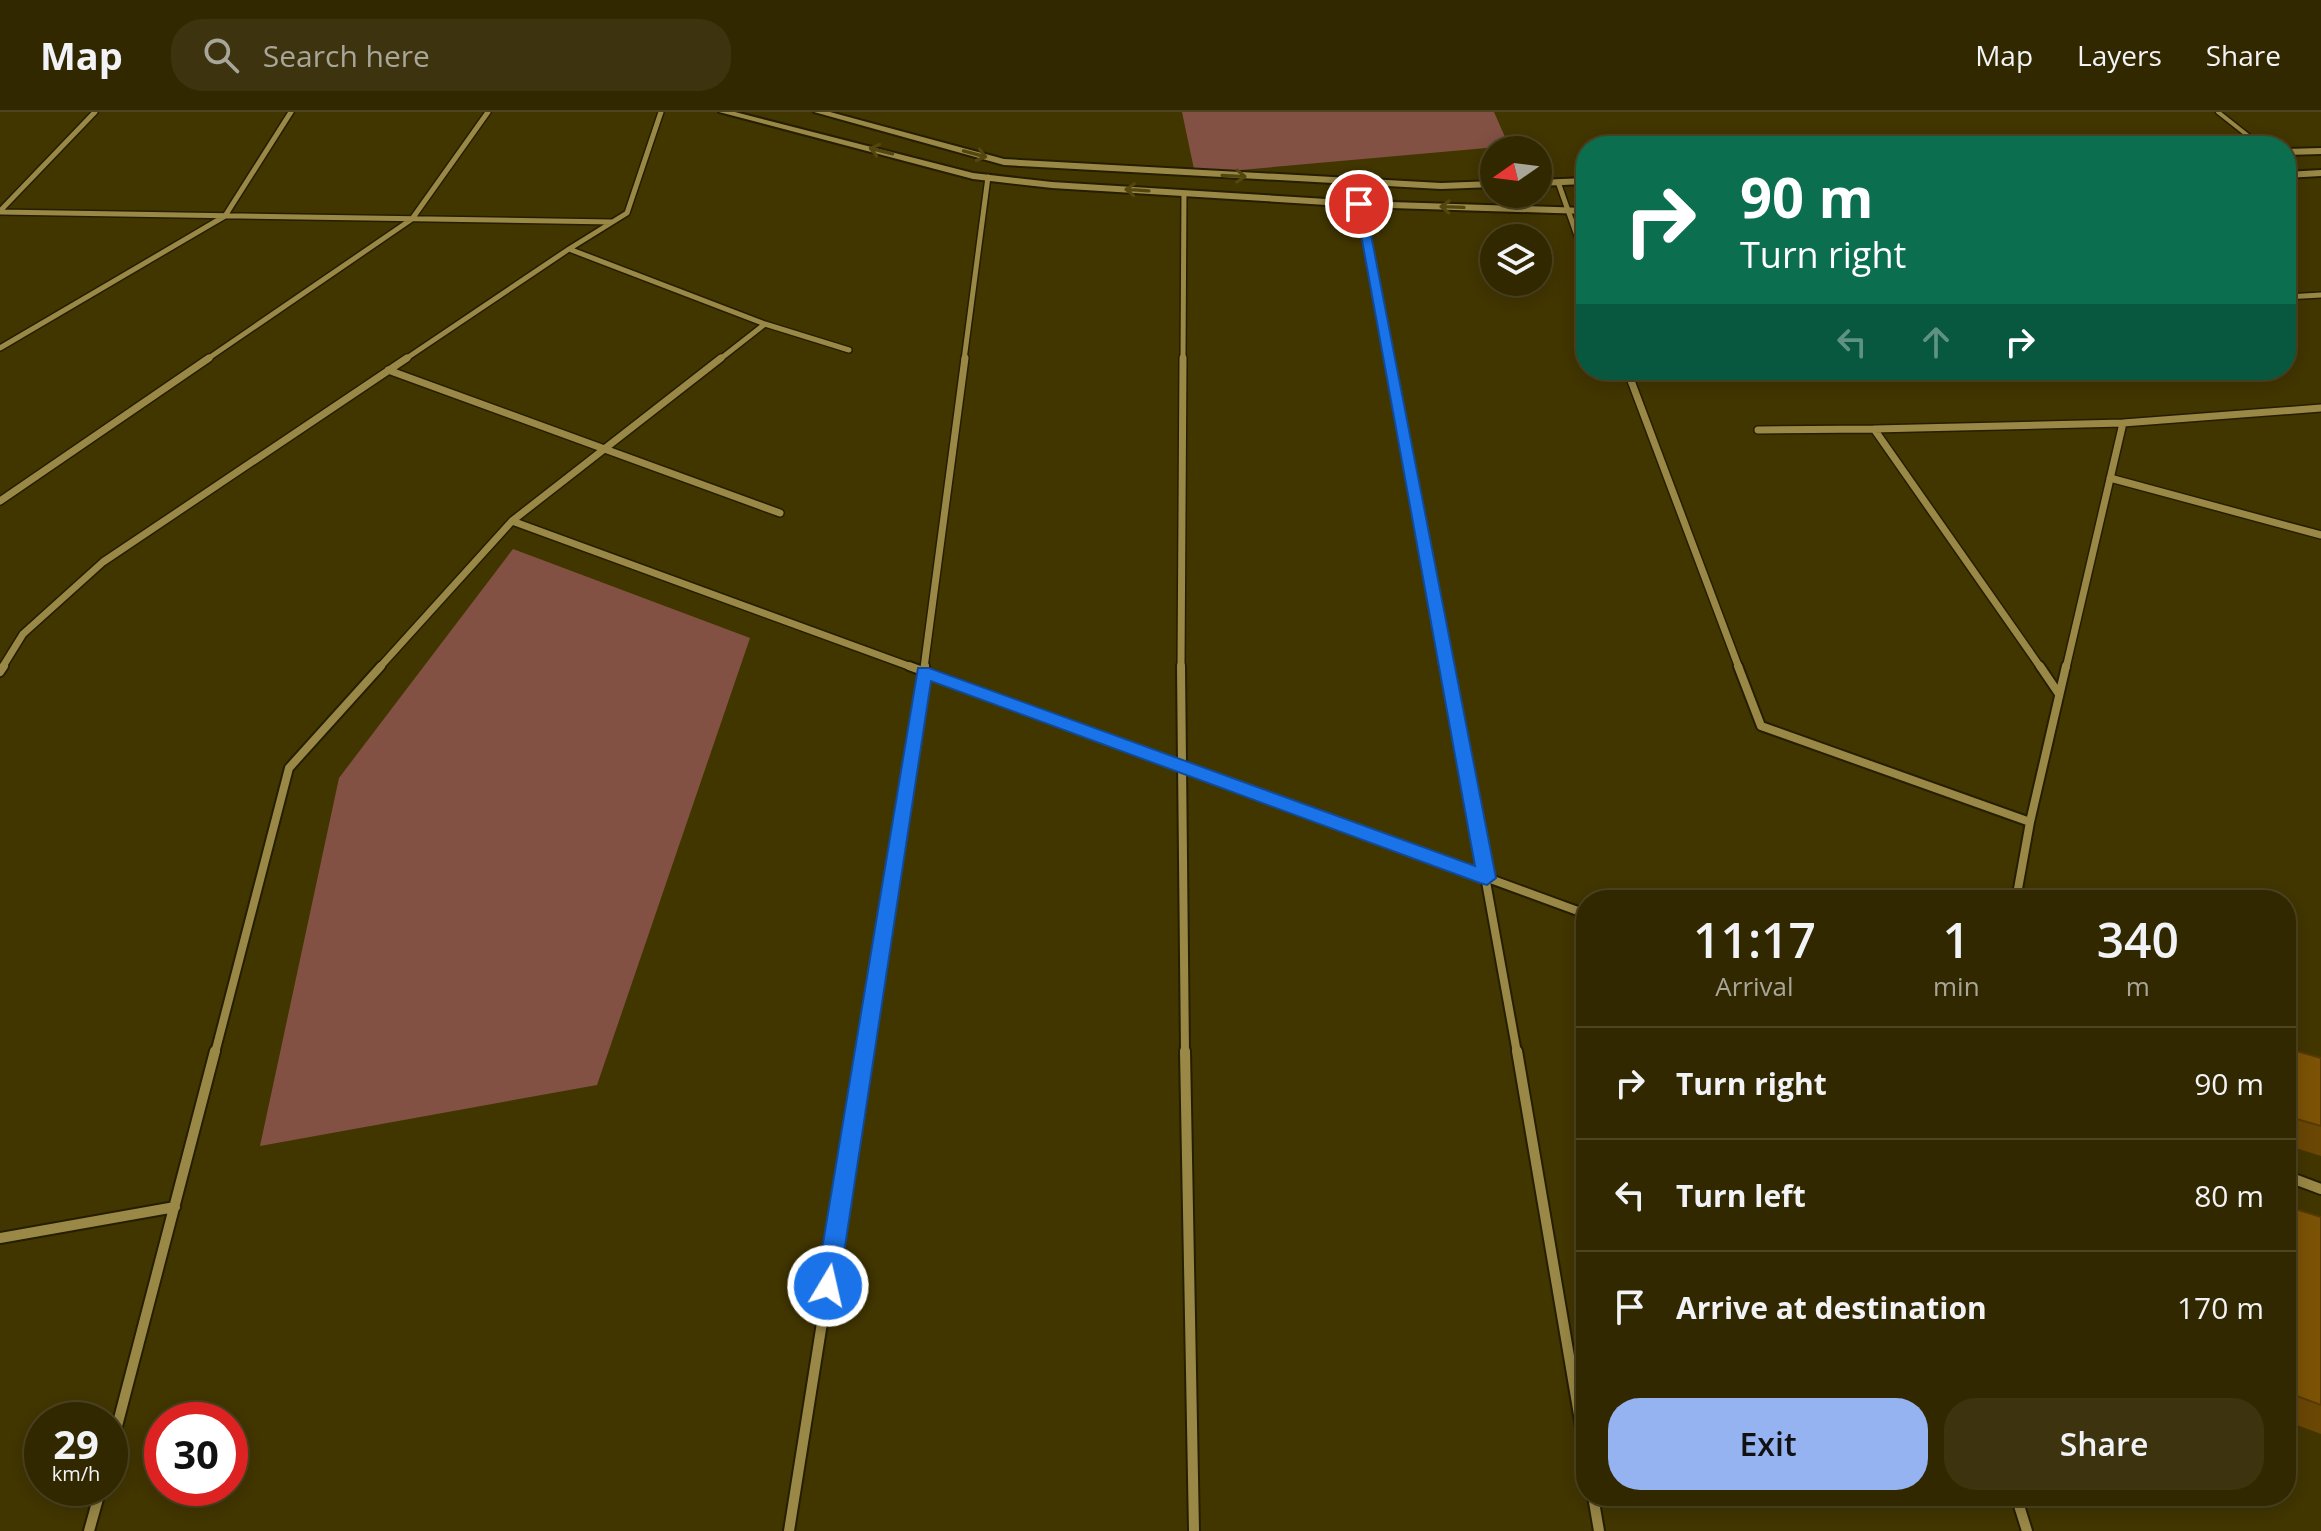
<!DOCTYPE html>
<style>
:root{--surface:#322800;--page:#3d340f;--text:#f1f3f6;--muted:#a8a699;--line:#4d4422;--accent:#95b2f1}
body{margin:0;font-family:"Open Sans",sans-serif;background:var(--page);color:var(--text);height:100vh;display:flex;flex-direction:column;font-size:30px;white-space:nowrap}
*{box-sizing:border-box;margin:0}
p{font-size:26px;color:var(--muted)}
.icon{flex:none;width:44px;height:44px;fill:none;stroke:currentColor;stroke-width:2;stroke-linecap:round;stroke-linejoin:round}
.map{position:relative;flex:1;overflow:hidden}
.sheet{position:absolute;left:1576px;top:778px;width:720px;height:616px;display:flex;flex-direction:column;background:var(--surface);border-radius:32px;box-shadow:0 4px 20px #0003,0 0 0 2px var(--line)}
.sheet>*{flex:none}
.top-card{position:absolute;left:1576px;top:24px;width:720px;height:244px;border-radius:32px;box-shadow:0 4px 20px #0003,0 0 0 2px var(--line);background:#0b6e4f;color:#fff;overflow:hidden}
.needle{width:52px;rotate:256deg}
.controls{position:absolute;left:1480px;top:24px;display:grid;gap:16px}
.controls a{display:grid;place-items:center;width:72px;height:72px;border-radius:50%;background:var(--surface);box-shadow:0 4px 20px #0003,0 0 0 2px var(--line);font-size:40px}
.speed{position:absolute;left:24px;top:1290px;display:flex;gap:16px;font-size:40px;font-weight:700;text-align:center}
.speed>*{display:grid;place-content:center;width:104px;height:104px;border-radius:50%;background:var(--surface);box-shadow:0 4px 20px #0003,0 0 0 2px var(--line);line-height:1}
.speed small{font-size:20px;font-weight:400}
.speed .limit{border:12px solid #d22;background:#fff;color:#111}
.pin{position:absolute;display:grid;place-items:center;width:68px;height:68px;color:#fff;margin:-34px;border:4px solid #fff;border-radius:50%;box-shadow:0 2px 8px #0007}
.me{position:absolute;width:88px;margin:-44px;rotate:9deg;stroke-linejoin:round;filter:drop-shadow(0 0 6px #0008)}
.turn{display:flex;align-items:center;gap:28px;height:168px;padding:0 32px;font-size:36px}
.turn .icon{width:104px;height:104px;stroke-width:2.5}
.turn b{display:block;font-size:56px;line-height:68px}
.lanes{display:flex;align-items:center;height:76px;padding:0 32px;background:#0003;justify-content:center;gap:40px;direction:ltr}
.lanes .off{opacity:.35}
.eta{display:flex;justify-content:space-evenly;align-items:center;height:136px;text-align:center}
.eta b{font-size:48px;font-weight:600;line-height:56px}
.action{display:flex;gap:16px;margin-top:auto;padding:16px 32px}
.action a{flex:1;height:92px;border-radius:32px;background:var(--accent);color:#111;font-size:32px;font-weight:600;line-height:92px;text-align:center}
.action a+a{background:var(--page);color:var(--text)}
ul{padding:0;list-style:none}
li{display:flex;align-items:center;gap:24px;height:112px;padding:0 32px;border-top:2px solid var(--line)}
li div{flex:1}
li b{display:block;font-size:30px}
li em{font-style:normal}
header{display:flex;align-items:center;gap:48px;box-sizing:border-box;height:112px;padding:0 40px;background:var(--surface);border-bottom:2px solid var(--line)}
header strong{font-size:38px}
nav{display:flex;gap:44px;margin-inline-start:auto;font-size:28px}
.search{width:560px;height:72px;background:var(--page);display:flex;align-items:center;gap:20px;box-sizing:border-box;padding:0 28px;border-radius:32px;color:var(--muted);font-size:30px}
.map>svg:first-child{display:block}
.green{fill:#825144}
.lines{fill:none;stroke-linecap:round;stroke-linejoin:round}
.lane-casing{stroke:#261e00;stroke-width:7}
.street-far3-casing{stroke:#261e00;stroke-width:8}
.street-far2-casing{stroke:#261e00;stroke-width:10}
.street-far1-casing{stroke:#261e00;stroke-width:12}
.street-casing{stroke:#261e00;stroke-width:14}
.secondary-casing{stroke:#261e00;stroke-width:4}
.lane{stroke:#998846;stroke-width:4}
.street-far3{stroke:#998846;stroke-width:5}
.street-far2{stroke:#998846;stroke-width:7}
.street-far1{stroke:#998846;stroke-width:8}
.street{stroke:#998846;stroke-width:10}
.secondary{fill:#998846;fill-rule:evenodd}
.wall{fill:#6b4705}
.building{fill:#7c5306;stroke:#573a04;stroke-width:2}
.oneway{stroke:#53460e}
.route{fill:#1a73e8;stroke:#114b97;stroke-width:2}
</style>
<header>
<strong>Map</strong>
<div class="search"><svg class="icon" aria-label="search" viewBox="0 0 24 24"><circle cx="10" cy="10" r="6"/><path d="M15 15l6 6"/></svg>Search here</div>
<nav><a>Map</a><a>Layers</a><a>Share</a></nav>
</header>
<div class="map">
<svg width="2321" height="1419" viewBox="0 0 2321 1419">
<rect width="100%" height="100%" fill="#423600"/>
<path class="green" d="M 1182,0 L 1494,0 L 1509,34 L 1195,62 Z
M 513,437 L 750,526 L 597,973 L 260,1034 L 339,666 Z"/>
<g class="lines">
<defs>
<path id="lane" d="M 2218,0 L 2261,34"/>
<path id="street-far3" d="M 661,0 L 627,101 L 569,137 L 765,212
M 1558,70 L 1586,149
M 1359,92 L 1389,248
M 0,99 L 95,0
M 0,100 L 612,110
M 2286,185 L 2321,183
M 0,236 L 225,104 L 291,0
M 206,248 L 412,107 L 488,0
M 404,248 L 569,137
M 719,248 L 765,212 L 849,238
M 964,248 L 988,65
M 1183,248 L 1184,81"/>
<path id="street-far2" d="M 1388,246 L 1447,556
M 388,258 L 780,401
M 1627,258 L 1739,556
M 1758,318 L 1874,317
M 2110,366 L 2321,423
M 0,389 L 209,246
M 512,409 L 721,246
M 2,556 L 23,522 L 103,450 L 407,246
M 379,556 L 512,409 L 914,556
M 924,556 L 965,246
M 1181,556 L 1183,246
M 2041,556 L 1874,317 L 2123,311
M 2066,556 L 2123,311 L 2321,296"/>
<path id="street-far1" d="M 909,554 L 1586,802
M 1181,554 L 1185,941
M 1447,554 L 1517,941
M 1738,554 L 1761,614 L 2030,710 L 2016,788
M 2040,554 L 2059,582
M 0,560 L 4,554
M 2030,710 L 2066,554
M 215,941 L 289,656 L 381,554
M 864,941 L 925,554"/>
<path id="street" d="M 1185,939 L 1194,1419
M 1517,939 L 1586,1344
M 2286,1064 L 2321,1077
M 0,1126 L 175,1095
M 110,1341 L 215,939
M 1593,1384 L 1599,1419
M 2016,1384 L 2027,1419
M 89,1419 L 101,1376
M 789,1419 L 865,939"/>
<path id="secondary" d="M 719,0 L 735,0 L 973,61 L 1052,70 L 1359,89 L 1586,96 L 1586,102 L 1359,95 L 1052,76 L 973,67 Z
M 814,0 L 830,0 L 1004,47 L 1441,71 L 1494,69 L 1494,75 L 1441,77 L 1004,53 Z
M 2321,36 L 2321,42 L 2286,43 L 2286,37 Z
M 2321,58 L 2321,64 L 2286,66 L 2286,60 Z
M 1586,66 L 1586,72 L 1538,74 L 1538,68 Z"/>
</defs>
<use href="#lane" class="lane-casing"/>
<use href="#street-far3" class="street-far3-casing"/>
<use href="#street-far2" class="street-far2-casing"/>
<use href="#street-far1" class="street-far1-casing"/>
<use href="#street" class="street-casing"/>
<use href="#secondary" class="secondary-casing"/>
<use href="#lane" class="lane"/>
<use href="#street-far3" class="street-far3"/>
<use href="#street-far2" class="street-far2"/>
<use href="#street-far1" class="street-far1"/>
<use href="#street" class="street"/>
<use href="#secondary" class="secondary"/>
</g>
<path class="wall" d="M 2286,936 L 2321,946 L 2321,1044 L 2286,1033 Z
M 2286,1094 L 2321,1105 L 2321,1322 L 2286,1309 Z"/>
<path class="building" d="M 2286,936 L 2321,946 L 2321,1014 L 2286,1004 Z
M 2286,1094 L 2321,1105 L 2321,1293 L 2286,1280 Z"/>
<defs><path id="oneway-shaft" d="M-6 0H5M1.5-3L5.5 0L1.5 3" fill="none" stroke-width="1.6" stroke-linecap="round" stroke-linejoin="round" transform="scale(2)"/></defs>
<g class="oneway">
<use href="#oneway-shaft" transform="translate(881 39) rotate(-166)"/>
<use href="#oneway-shaft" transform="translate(975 42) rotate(15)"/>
<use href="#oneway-shaft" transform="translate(1234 64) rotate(3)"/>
<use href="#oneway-shaft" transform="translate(1137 78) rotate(-176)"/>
<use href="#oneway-shaft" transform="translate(1452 95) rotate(-178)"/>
</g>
<path class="route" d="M 1355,89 L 1365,92 L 1496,766 L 1487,773 L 1480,771 L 931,569 L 839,1174 L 836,1181 L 828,1184 L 820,1181 L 816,1174 L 918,556 L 929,556 L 1475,754 Z"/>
</svg>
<div class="controls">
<a><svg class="needle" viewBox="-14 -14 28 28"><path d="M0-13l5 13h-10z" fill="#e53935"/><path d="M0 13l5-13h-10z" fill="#a8a699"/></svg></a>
<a><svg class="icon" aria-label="layers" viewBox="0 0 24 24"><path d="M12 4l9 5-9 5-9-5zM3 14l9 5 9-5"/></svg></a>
</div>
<div class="speed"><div>29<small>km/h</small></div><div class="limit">30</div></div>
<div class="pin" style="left:1359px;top:92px;background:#d93025"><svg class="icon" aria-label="arrive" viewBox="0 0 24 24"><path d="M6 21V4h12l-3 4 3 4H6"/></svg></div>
<svg class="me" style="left:828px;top:1174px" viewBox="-20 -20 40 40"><circle r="17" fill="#1a73e8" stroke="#fff" stroke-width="3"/><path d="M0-11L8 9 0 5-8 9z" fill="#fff"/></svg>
<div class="top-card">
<div class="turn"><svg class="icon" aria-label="right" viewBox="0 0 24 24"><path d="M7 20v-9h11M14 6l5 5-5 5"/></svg><div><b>90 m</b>Turn right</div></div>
<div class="lanes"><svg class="icon off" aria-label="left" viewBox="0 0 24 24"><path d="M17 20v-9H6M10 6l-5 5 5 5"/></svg><svg class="icon off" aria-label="ahead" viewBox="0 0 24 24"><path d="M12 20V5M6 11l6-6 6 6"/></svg><svg class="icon" aria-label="right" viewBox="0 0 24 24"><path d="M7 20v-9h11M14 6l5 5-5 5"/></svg></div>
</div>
<section class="sheet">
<div class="eta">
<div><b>11:17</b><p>Arrival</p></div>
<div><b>1</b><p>min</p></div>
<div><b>340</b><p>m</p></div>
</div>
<ul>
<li><svg class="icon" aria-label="right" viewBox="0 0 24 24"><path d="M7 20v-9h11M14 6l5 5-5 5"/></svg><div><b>Turn right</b></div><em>90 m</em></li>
<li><svg class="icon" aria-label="left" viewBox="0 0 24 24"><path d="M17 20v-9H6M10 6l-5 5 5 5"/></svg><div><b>Turn left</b></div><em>80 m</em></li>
<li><svg class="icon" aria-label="arrive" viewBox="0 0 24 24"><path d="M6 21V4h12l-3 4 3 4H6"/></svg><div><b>Arrive at destination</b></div><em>170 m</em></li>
</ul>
<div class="action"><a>Exit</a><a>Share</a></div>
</section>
</div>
